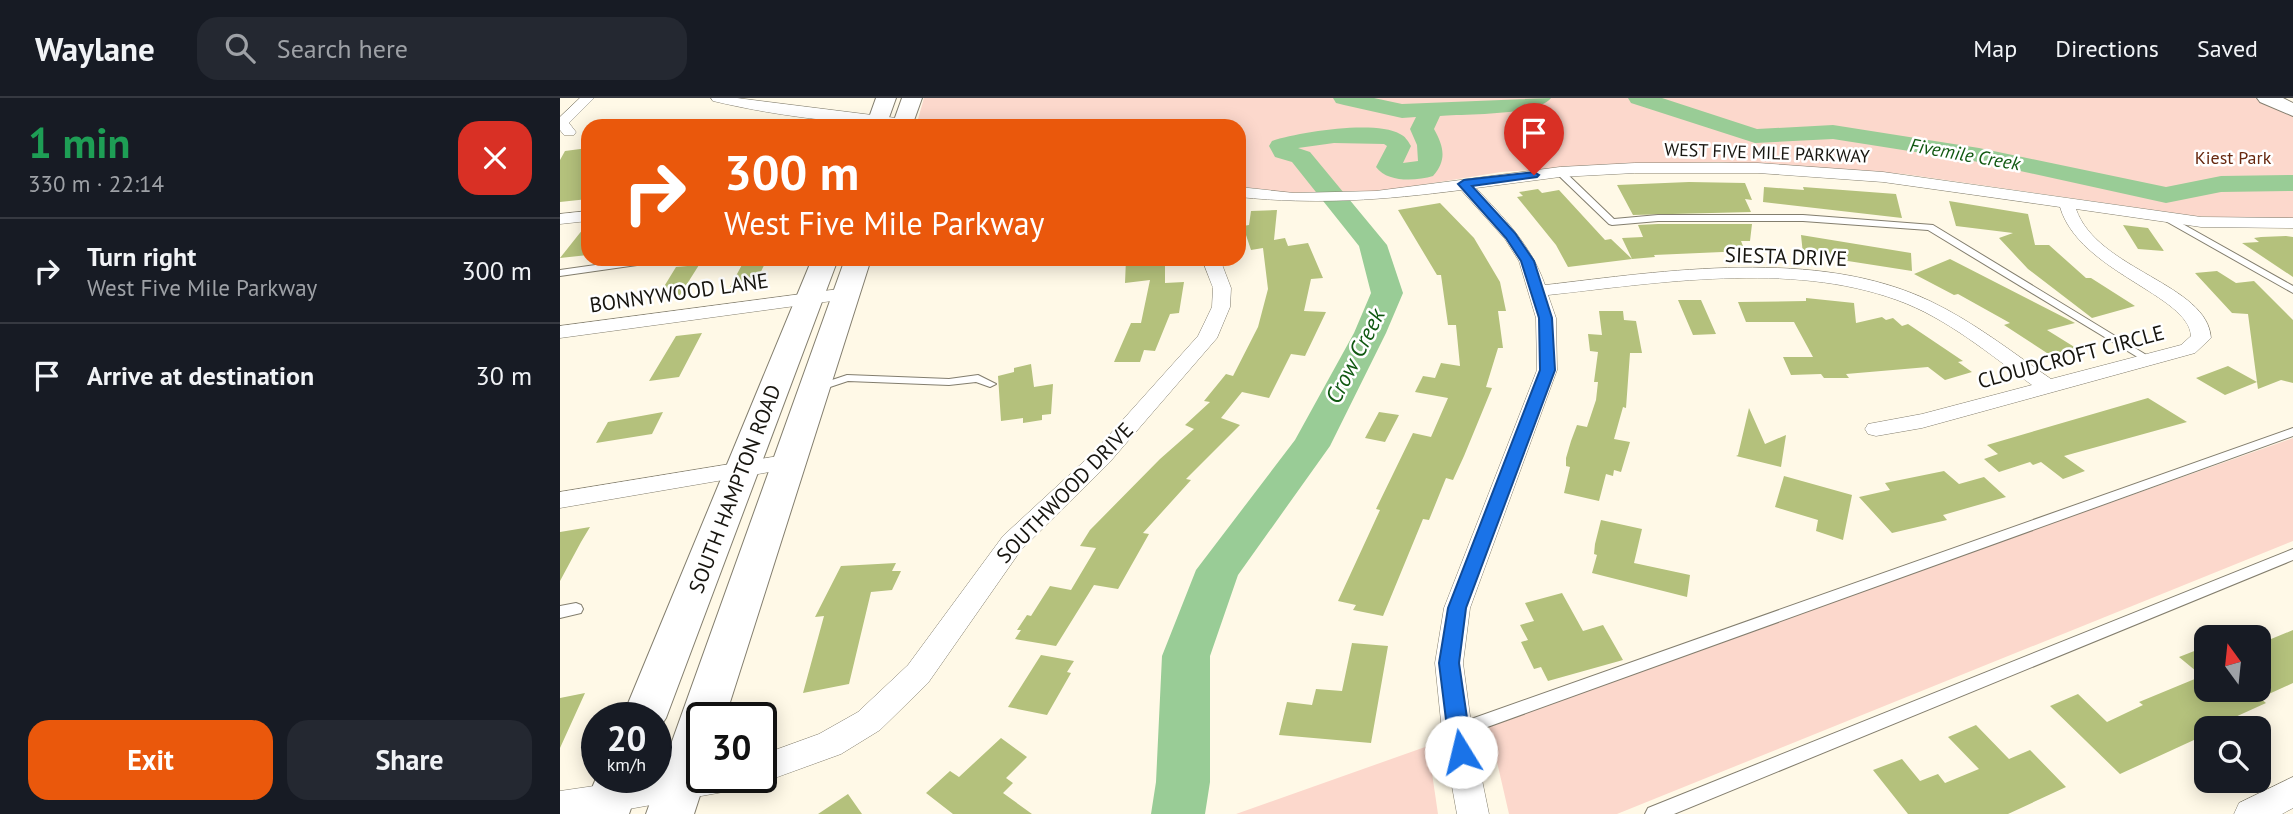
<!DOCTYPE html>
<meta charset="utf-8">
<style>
:root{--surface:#171b24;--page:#242831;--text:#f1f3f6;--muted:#9ea1a6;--line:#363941;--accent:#ea580c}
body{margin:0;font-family:"PT Sans",sans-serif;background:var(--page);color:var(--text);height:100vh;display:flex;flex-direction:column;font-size:26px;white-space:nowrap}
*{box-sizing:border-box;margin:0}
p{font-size:23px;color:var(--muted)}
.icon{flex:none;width:38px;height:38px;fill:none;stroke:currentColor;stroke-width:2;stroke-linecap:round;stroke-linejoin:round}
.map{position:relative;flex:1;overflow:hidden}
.details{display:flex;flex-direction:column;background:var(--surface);width:560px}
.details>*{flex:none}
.hud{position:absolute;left:21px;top:21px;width:665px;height:147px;border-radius:21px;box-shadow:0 4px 18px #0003;background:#ea580c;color:#fff;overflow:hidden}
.needle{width:46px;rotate:345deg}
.controls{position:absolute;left:1634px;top:527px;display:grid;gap:14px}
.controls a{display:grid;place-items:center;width:77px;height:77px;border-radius:14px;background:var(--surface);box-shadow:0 4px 18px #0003;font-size:35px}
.speed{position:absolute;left:21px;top:604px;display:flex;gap:14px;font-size:35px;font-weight:700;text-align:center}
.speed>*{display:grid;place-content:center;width:91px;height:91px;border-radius:50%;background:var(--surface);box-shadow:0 4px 18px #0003;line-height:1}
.speed small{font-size:18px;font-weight:400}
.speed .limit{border:4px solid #111;border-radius:10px;background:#fff;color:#111}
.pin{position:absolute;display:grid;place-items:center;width:60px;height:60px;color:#fff;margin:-72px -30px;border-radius:50% 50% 50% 0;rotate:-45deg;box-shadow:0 0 7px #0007}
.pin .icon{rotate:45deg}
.me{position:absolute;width:77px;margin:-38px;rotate:351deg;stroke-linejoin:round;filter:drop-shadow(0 0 5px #0008)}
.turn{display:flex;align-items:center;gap:24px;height:147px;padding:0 28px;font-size:32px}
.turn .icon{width:91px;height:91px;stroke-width:2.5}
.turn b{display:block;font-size:49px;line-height:60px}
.round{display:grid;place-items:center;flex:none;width:74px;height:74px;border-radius:21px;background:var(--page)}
.summary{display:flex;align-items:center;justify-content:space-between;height:119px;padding:0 28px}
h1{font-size:42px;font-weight:700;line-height:52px;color:#1e9e55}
.cta{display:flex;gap:14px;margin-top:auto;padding:14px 28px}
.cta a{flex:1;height:80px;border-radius:21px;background:var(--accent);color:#fff;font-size:28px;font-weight:700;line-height:80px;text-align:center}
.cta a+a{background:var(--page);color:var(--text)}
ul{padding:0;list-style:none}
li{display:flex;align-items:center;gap:21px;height:105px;padding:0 28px;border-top:2px solid var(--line)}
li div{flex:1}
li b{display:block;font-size:26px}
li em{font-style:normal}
header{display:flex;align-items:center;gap:42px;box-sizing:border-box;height:98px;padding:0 35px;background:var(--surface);border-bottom:2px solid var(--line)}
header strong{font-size:33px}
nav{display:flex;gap:38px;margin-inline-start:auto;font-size:24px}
.search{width:490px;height:63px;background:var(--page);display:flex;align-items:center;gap:18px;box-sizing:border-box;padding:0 24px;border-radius:21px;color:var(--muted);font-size:26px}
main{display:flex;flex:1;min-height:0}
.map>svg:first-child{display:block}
.green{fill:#fcd8cc}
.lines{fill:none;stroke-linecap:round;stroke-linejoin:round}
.river{fill:#99cc96;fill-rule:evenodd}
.building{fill:#b4c17c}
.lane-casing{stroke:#837e6e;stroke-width:2}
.street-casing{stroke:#837e6e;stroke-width:1}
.secondary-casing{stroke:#837e6e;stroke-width:2}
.lane{fill:#fff;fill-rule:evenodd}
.street{fill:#fff;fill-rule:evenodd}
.secondary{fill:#fff;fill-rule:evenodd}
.route{fill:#1a73e8;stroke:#114b97;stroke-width:2}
.labels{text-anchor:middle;stroke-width:5;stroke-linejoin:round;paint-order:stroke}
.far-street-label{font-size:18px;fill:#17150f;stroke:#fff}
.far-park-label{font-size:18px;fill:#67280f;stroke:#fff}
.far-water-label{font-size:19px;font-style:italic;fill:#115912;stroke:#fff}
.street-label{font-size:21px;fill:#17150f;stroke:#fff}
.water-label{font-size:23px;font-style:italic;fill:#115912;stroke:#fff}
</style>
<header>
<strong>Waylane</strong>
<div class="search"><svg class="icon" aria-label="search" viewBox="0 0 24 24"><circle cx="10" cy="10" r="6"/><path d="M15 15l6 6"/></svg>Search here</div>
<nav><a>Map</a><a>Directions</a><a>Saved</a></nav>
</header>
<main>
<section class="details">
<div class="summary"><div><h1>1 min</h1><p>330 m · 22:14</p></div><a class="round" style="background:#d93025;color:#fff"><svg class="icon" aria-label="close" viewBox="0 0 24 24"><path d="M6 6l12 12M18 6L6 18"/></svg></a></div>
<ul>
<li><svg class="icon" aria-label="right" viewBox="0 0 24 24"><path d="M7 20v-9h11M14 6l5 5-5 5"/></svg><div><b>Turn right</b><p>West Five Mile Parkway</p></div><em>300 m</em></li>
<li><svg class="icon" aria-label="arrive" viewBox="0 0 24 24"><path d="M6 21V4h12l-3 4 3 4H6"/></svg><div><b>Arrive at destination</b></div><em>30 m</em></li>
</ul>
<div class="cta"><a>Exit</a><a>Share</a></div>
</section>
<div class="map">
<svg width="1733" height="716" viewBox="0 0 1733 716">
<rect width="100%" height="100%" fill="#fff9e7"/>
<path class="green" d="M 364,0 L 1695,0 L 1733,18 L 1733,123 L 1635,118 L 1344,76 L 1159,64 L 1048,67 L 941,74 L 824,93 L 721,95 L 679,88 L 679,28 L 408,28 L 358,21 Z
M 1733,340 L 1733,443 L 1057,716 L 949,716 L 928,625 Z
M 868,648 L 878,716 L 676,716 Z"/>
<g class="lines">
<path class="river" d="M 773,0 L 814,0 L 842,6 L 991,0 C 978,18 903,16 880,18 L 874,31 C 884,49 887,62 873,78 C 856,83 828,85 816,69 L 827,48 L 824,46 L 774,45 L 738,50 L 750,54 L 827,147 L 843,195 L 826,235 L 770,348 L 678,477 L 650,558 L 650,684 L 645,716 L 591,716 L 596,684 L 602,558 L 636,472 L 735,342 L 794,235 L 811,195 L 799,148 L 732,64 L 715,59 L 709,48 L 712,43 C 739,34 815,22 840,36 C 845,38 848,43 851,48 L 843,65 L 858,63 L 857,47 L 850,31 L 856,19 L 842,20 L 784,7 L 776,5 Z
M 1068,0 L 1102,0 L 1197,31 L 1273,27 L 1419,50 L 1606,89 L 1661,78 L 1733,77 L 1733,93 L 1661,94 L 1606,105 L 1419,64 L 1273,41 L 1195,45 L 1071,5 Z"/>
</g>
<path class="building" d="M 28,50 L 28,101 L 0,104 L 0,62 L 5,53 Z
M 1129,84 L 1185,85 L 1192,102 L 1185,101 L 1191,114 L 1073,117 L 1057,87 Z
M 1204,89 L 1244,92 L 1243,89 L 1336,96 L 1342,120 L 1203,104 Z
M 978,91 L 982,95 L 999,92 L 1045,142 L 1051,141 L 1072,161 L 1008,169 L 996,147 L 957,99 L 963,98 L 959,94 Z
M 1389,103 L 1468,116 L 1475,147 L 1489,147 L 1526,180 L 1531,180 L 1575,208 L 1532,220 L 1468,171 L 1439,140 L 1453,135 L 1396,128 Z
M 880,105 L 914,140 L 940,184 L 946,213 L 938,213 L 943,250 L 938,250 L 926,289 L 932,290 L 904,358 L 893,382 L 886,380 L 869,422 L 863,421 L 823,518 L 793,512 L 796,507 L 778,503 L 820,412 L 816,411 L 853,335 L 871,339 L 888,300 L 855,294 L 863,278 L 875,280 L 881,265 L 900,268 L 896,227 L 888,227 L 881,177 L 877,177 L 838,112 Z
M 717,112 L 714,142 L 725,140 L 728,148 L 748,145 L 763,180 L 751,181 L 744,213 L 766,214 L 745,258 L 731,256 L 709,300 L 682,294 L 661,320 L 680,327 L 626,381 L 631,382 L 583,435 L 589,436 L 558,491 L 534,487 L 496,548 L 455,541 L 461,532 L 457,532 L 467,517 L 471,518 L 490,488 L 511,492 L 536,450 L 520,448 L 530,432 L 600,361 L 634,331 L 625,327 L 650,304 L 644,303 L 666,276 L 673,278 L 698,229 L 708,191 L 703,150 L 691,152 L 683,128 L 689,127 L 691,113 Z
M 28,126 L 28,157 L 0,160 L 27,126 Z
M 1098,126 L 1192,126 L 1190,143 L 1181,143 L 1185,153 L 1094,157 L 1095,159 L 1072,161 L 1062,140 L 1083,139 L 1078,127 Z
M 1563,127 L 1588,130 L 1604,153 L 1578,151 Z
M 1241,137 L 1351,155 L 1352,173 L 1243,156 Z
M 1726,138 L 1733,139 L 1733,179 L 1682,145 L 1699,144 L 1694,140 L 1701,139 Z
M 207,161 L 195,186 L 170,189 L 184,163 Z
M 566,161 L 605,161 L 605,185 L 624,184 L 619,215 L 610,216 L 595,253 L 584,252 L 580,264 L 554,264 L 571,225 L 581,225 L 590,182 L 565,185 Z
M 1390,161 L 1515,225 L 1487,232 L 1516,250 L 1490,257 L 1444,227 L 1450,225 L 1398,196 L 1394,197 L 1354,176 Z
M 139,167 L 120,197 L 97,200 L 116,169 Z
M 1657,173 L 1676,185 L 1694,183 L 1733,222 L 1733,285 L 1721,282 L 1698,291 L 1697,284 L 1665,297 L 1636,280 L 1668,268 L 1697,284 L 1688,216 L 1672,215 L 1635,175 Z
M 1246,200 L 1294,205 L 1296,225 L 1322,219 L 1326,222 L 1333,220 L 1342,228 L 1348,226 L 1403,263 L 1398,264 L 1412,274 L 1385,282 L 1368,269 L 1286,276 L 1289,280 L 1264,280 L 1261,276 L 1231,277 L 1223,259 L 1253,259 L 1234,224 L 1186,224 L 1178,204 L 1246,203 Z
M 1118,202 L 1141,202 L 1156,236 L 1133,237 Z
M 1039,213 L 1063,213 L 1064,222 L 1076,223 L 1082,255 L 1070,255 L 1066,310 L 1063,309 L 1054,341 L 1070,344 L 1061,374 L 1054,372 L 1053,378 L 1046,376 L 1039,403 L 1004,395 L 1010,369 L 1006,368 L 1006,360 L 1011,343 L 1017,327 L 1027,329 L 1036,302 L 1038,284 L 1034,284 L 1038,254 L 1030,253 L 1028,236 L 1042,237 Z
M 142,235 L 119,279 L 89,283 L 116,238 Z
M 471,266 L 474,289 L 493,286 L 491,316 L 482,317 L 482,322 L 463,325 L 463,320 L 441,323 L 438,278 L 454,274 L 454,270 Z
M 1588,300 L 1627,324 L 1504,358 L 1525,373 L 1503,381 L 1481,364 L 1473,367 L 1470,364 L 1439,374 L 1424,361 L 1438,356 L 1427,347 Z
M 1189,310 L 1205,346 L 1226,337 L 1221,369 L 1176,358 L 1178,357 Z
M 103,314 L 92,336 L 36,345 L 48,324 Z
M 819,314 L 839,317 L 825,344 L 805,340 Z
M 1384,373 L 1399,386 L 1424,379 L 1446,399 L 1383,417 L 1387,422 L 1332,435 L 1299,399 L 1330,392 L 1325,385 Z
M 1224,378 L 1292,397 L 1283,442 L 1256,433 L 1258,422 L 1215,409 Z
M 1041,422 L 1082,431 L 1074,465 L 1130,477 L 1127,499 L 1032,475 L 1037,457 L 1034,456 L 1035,446 Z
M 30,429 L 21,444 L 0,483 L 0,434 Z
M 336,465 L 332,473 L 341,473 L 332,492 L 311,494 L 289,586 L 243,595 L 264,518 L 255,519 L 281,468 Z
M 1002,495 L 1023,533 L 1043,527 L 1063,562 L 988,583 L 981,569 L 974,571 L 961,544 L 968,542 L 960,527 L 974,523 L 965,505 Z
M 1733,532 L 1733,585 L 1700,600 L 1706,605 L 1673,620 L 1677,623 L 1660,630 L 1647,630 L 1647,636 L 1560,676 L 1490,608 L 1518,596 L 1547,624 L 1583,607 L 1579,604 L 1642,578 L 1619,559 L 1647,548 L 1647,592 L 1689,592 L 1699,600 L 1699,546 Z
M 792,545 L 828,548 L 811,645 L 719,637 L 727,604 L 752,607 L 756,591 L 782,593 Z
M 481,557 L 514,563 L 507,574 L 511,575 L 487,617 L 448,609 Z
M 25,595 L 0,650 L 0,600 Z
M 1416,627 L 1449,661 L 1470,652 L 1506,689 L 1448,716 L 1348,716 L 1313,672 L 1342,661 L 1360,683 L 1378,676 L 1385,685 L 1419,671 L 1388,639 Z
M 441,640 L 467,659 L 446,680 L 453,685 L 443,695 L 472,716 L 393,716 L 366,695 L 390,673 L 399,679 Z
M 288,696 L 302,716 L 258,716 Z"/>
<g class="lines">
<defs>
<path id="lane" d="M 997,72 L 1003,72 L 1054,121 L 1098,117 L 1243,117 L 1373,127 L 1593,261 L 1592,263 L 1584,263 L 1368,132 L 1243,123 L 1098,123 L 1052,127 L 1049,126 L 997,76 Z
M 1605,116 L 1733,188 L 1733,195 L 1602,121 L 1601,119 Z
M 78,161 L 103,161 L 98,164 L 0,178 L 0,172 Z
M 287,277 L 389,281 L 418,277 L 436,286 L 430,289 L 416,284 L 389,287 L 288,283 L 258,293 L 252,290 L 254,288 Z
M 1733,330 L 1733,338 L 897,640 L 891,638 L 889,633 L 891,628 L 897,626 Z
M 1733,451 L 1733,462 L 1114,716 L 1085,716 L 1088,710 Z
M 16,505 L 21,507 L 23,511 L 21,515 L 0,520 L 0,508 Z"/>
<path id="street" d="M 20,0 L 34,0 L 9,25 L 16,34 L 14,37 L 4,37 L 0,32 L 0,19 Z
M 151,0 L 177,0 L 368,24 L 375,28 C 302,28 224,20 153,3 Z
M 1075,65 L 1198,65 L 1323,74 L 1641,119 L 1733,120 L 1733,130 L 1641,129 L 1516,111 C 1537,172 1648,186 1651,240 L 1635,255 L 1362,330 L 1316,338 L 1308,336 L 1305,331 L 1308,326 L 1362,316 L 1472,287 C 1429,256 1387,220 1337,202 C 1230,163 1098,185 988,197 L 996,220 L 997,272 L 910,510 L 903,565 L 912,633 L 929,716 L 897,716 L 882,633 L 875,565 L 884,510 L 977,272 L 976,220 L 959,163 L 945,141 L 901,92 C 823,102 757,107 679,99 L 679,89 L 734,95 L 816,93 L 1000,69 ZM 1075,75 L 1198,75 L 1323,84 L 1500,109 C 1519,174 1629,197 1631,238 L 1621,247 L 1491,281 C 1452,254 1414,224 1370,203 C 1257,149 1105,173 985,187 C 971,147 944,120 916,90 L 1000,79 Z
M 28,113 L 28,123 L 0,126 L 0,116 Z
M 642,161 L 660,161 L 671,190 L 670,209 L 657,240 L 549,365 L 461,452 L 368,585 L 320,632 L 281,656 L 201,685 L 190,681 L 189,679 L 201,679 L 201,657 L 259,636 L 298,614 L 348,567 L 443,438 L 533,355 L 638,238 L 652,209 L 653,190 Z
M 287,190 L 296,196 L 294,200 L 0,240 L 0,228 Z
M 231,356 L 239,359 L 242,364 L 239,369 L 0,410 L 0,394 Z
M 142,669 L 142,679 L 185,679 L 180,689 L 169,693 L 41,716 L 0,716 L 0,693 L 96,679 L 96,677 Z
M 1733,679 L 1733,710 L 1722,716 L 1674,716 L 1679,705 Z"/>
<path id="secondary" d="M 316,0 L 336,0 L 326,28 L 306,28 Z
M 342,0 L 362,0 L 352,28 L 332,28 Z
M 1697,0 L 1723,0 L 1733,5 L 1733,18 L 1700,4 Z
M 252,161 L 278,161 L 106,620 L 96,635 L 96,620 L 62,620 Z
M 285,161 L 311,161 L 165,620 L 142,620 L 142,679 L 146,679 L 134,716 L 86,716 Z
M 37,678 L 82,679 L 69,716 L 21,716 Z"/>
</defs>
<use href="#lane" class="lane-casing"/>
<use href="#street" class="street-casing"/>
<use href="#secondary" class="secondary-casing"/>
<use href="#lane" class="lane"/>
<use href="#street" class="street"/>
<use href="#secondary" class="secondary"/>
</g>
<path class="route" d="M 974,74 L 979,77 L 977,79 L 912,88 L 955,135 L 974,163 L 992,220 L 995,272 L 906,510 L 899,565 L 912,654 L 908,661 L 901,664 L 893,661 L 890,654 L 879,565 L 888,510 L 980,272 L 979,220 L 961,163 L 946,140 L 898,86 L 904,82 Z"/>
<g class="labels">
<g class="far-street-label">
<text transform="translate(1207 55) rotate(2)" y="6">WEST FIVE MILE PARKWAY</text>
</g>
<g class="far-park-label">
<text x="1673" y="66">Kiest Park</text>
</g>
<g class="far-water-label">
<text transform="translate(1405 56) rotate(10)" y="7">Fivemile Creek</text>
</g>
<g class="street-label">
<text transform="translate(1226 159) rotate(2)" y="7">SIESTA DRIVE</text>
<text transform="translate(119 195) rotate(-8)" y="7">BONNYWOOD LANE</text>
<text transform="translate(1511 259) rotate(-15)" y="7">CLOUDCROFT CIRCLE</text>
<text transform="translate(175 391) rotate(-69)" y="7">SOUTH HAMPTON ROAD</text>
<text transform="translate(505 395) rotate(-46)" y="7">SOUTHWOOD DRIVE</text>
</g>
<g class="water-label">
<text transform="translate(795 258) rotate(-63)" y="8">Crow Creek</text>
</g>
</g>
</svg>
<div class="controls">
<a><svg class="needle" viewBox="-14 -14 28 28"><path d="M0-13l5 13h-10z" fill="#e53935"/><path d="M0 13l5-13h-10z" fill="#9ea1a6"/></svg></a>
<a><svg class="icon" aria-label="search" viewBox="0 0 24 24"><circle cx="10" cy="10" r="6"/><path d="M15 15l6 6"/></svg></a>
</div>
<div class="speed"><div>20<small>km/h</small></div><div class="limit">30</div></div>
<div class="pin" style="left:974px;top:77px;background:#d93025"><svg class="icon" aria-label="arrive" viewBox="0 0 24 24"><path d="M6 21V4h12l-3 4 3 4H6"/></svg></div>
<svg class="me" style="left:901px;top:654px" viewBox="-20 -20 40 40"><circle r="19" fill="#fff"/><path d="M0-13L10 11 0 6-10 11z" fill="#1a73e8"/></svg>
<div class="hud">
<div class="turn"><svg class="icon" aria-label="right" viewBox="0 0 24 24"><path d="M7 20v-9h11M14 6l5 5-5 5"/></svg><div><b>300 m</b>West Five Mile Parkway</div></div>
</div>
</div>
</main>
